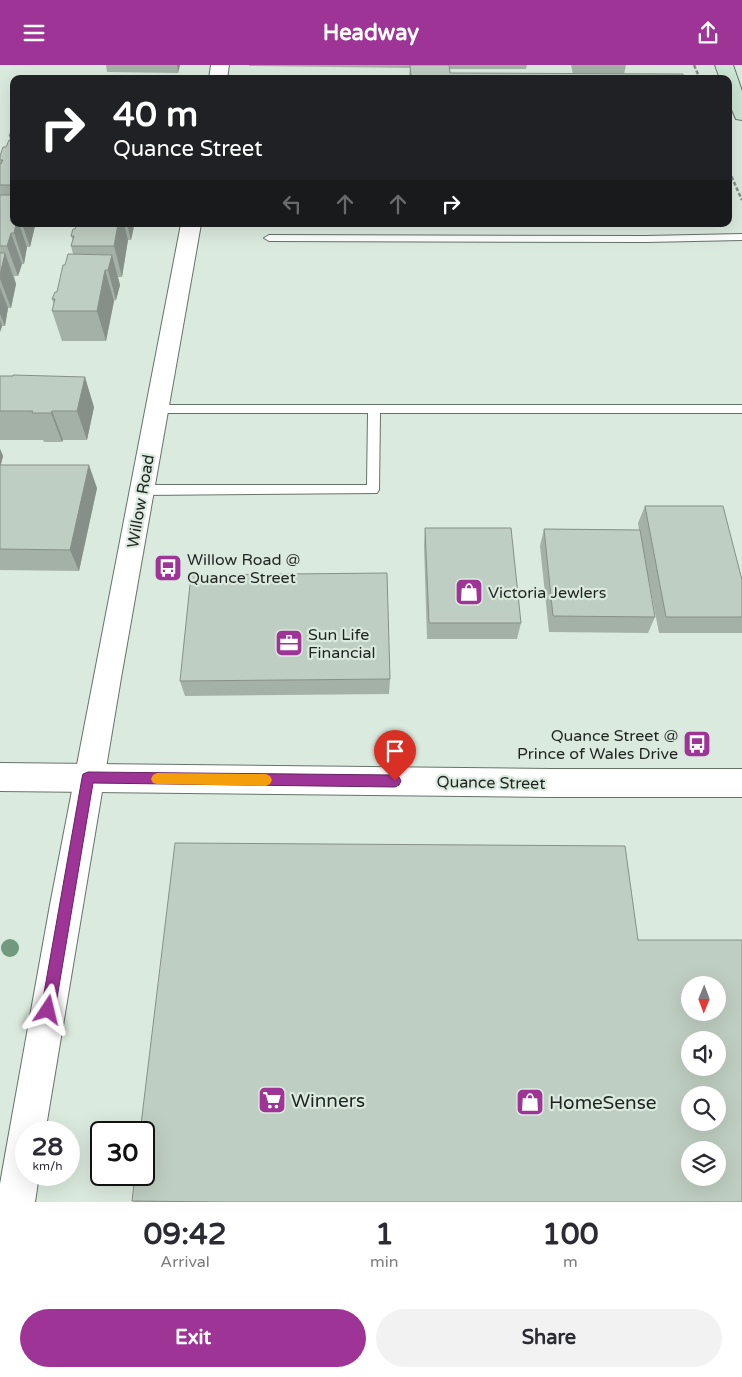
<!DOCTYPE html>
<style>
:root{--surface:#fff;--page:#f2f2f3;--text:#2b2b33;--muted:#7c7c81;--accent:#9d3496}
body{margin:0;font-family:"Varela Round",sans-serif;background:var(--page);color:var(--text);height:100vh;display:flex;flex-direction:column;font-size:19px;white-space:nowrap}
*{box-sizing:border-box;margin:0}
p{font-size:16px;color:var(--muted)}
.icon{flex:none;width:28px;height:28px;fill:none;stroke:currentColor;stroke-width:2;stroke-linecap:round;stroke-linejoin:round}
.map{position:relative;height:1137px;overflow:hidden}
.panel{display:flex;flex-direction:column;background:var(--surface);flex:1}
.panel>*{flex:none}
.top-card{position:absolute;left:10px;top:10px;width:722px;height:152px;border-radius:10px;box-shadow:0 5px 20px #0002;background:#202124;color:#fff;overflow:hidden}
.needle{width:32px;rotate:181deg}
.buttons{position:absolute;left:681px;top:911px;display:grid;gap:10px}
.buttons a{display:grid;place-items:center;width:45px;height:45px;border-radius:50%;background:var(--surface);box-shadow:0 5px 20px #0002;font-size:25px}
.speed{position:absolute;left:15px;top:1056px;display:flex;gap:10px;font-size:25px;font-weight:700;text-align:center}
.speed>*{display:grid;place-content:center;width:65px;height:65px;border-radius:50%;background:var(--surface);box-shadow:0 5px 20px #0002;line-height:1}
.speed small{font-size:12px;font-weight:400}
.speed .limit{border:2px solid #111;border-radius:8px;background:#fff;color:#111}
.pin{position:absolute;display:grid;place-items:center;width:42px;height:42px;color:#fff;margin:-51px -21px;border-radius:50% 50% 50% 0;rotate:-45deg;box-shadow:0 0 5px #0007}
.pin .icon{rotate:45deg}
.me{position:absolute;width:55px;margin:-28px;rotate:10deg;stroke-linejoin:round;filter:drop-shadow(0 0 4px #0008)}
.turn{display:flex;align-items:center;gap:18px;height:105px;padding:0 20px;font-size:22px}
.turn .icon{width:65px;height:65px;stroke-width:2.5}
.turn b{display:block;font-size:35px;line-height:42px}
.lanes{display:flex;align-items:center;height:48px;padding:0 20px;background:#0003;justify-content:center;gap:25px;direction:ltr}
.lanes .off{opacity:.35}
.eta{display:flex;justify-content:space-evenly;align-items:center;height:85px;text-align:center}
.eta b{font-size:30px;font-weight:800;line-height:35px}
.action{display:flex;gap:10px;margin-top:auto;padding:10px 20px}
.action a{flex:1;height:58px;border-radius:30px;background:var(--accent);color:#fff;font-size:20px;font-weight:800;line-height:58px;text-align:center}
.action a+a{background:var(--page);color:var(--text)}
header{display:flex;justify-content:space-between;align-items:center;height:65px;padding:0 20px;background:var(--accent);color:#fff;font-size:22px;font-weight:800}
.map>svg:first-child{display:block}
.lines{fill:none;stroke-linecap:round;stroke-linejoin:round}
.service-casing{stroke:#667369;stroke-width:2}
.minor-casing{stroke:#667369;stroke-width:2}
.tertiary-casing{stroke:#667369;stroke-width:2}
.secondary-casing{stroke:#667369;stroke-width:2}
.path{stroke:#838d85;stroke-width:2.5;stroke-dasharray:4 2;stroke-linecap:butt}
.service{fill:#fff;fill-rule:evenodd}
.minor{fill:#fff;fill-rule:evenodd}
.tertiary{fill:#fff;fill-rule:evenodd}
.secondary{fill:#cbe6d3;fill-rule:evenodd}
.tree{fill:#70997d}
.wall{fill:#a4b1a7}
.shaded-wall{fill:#869088}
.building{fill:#bfcec2;stroke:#869088;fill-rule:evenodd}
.route{fill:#9d3496;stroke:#662262}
.slow{fill:#f59e0b}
.labels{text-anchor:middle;stroke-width:4.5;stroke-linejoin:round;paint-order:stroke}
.street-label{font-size:16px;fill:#1f2420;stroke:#dbeade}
.poi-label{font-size:16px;fill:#1f2420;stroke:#dbeade;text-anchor:start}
.near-poi-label{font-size:19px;fill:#1f2420;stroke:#dbeade;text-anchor:start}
</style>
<header><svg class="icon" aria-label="menu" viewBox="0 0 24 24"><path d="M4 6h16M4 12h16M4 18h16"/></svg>Headway<svg class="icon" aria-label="share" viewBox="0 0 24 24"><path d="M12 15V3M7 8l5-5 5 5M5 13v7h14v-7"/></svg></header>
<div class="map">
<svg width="742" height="1137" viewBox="0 0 742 1137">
<rect width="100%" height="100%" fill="#dbeade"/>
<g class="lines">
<defs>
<path id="service" d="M 742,169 L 742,175 L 646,177 L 269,176 L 264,173 L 269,170 L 646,171 Z
M 156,340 L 742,340 L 742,348 L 380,348 L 379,425 L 377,428 L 142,430 L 138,428 L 136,425 L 138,422 L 142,420 L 367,420 L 368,348 L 156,348 L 150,344 Z"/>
<path id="minor" d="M 211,0 L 229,0 L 227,14 L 209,14 Z
M 181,159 L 201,159 L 121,613 L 45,1068 L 26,1068 L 26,1110 L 39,1110 L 35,1137 L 0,1137 L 0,1119 L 8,1074 L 50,840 Z"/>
<path id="tertiary" d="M 0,698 L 550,704 L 742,704 L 742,732 L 550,732 L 0,726 Z"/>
<path id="secondary" d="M 715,0 L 733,0 L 742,26 L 742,55 L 736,54 L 729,38 L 729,14 L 720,14 Z"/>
</defs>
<use href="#service" class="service-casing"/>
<use href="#minor" class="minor-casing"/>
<use href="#tertiary" class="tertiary-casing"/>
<use href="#secondary" class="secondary-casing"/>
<path class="path" d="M 694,0 L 700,14
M 729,106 L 742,135"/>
<use href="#service" class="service"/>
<use href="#minor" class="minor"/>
<use href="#tertiary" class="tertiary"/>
<use href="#secondary" class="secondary"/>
</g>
<circle class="tree" cx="10" cy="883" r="9"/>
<path class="wall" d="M 106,0 L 180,0 L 178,8 L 107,7 Z
M 249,0 L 527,0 L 526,4 L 449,4 L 450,8 L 573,9 L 571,0 L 626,0 L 624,9 L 409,11 L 410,3 L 249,1 Z
M 14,58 L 14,159 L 34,159 L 35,161 L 30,182 L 27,182 L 24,199 L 22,199 L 18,211 L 14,211 L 16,219 L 11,243 L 8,243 L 5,261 L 2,261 L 0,267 L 0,91 L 6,82 L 10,75 L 9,71 Z
M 77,159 L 134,159 L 134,161 L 131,175 L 128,175 L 122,212 L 118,212 L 120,220 L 116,235 L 114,236 L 106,276 L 62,276 L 52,246 L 54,239 L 52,234 L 57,227 L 65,200 L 73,189 L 71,181 L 73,175 L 71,171 L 75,164 Z
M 0,311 L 94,342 L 87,375 L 63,375 L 62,377 L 44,377 L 43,375 L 0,375 Z
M 0,384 L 3,391 L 1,400 L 97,423 L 79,506 L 0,505 Z
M 645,441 L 742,515 L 742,568 L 659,568 L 644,490 L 655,552 L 648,568 L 549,567 L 540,481 L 544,464 L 639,465 L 638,458 Z
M 425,463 L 521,558 L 517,574 L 427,574 L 424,480 Z
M 390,614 L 389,629 L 185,631 L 180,616 Z
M 638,875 L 742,1137 L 135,1137 L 132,1136 Z"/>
<path class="shaded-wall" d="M 177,0 L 180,0 L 178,8 Z
M 16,159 L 19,159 L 27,182 L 24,199 L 14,168 Z
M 22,159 L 34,159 L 35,161 L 30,182 Z
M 118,159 L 124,159 L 128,175 L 122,212 L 114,181 Z
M 127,159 L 134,159 L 134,161 L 131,175 Z
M 11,168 L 22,199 L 18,211 L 7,181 Z
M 5,188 L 16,219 L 11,243 L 0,214 L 0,210 Z
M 112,190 L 120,220 L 116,235 L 108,205 Z
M 105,205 L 114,236 L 106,276 L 97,246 Z
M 0,222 L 8,243 L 5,261 L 0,249 Z
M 0,255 L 2,261 L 0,267 Z
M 85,312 L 94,342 L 87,375 L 77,346 Z
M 52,346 L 63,375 L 62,377 L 51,348 Z
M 0,384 L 3,391 L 0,402 Z
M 89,400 L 97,423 L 79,506 L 70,485 Z"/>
<path class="building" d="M 410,0 L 449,0 L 450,8 L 683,9 L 684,14 L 328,14 L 329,11 L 411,11 Z
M 31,13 L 68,13 L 68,14 L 31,14 Z
M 14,58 L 14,71 L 9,71 Z
M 9,75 L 14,75 L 14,120 L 0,120 L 0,99 L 1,99 L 3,95 L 0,95 L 0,91 L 3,82 L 6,82 Z
M 0,130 L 14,130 L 14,159 L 16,159 L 14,168 L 11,168 L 7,181 L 0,181 Z
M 77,159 L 118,159 L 114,181 L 71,181 L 74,171 L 71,171 L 73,164 L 75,164 Z
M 0,188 L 5,188 L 0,210 Z
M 68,189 L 112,190 L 108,205 L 105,205 L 97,246 L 52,246 L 55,234 L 52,234 L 55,227 L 57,227 L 63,200 L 65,200 Z
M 13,310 L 85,312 L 77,346 L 52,346 L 51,348 L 32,348 L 33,346 L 0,346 L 0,311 L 13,311 Z
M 0,400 L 89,400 L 70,485 L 0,484 Z
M 645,441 L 723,441 L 742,515 L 742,552 L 666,552 Z
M 425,463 L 511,463 L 521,558 L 429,558 Z
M 544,464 L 640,465 L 655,552 L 553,551 Z
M 387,508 L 390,614 L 180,616 L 191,510 Z
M 175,778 L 625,781 L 638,875 L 742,875 L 742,1137 L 222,1137 L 132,1136 L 135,1110 L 144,1110 L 144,1068 L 140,1068 ZM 690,920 L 718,920 L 718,948 L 690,948 ZM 690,975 L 718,975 L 718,1002 L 690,1002 ZM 690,1030 L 718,1030 L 718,1058 L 690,1058 ZM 690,1085 L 718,1085 L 718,1112 L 690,1112 Z"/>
<path class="route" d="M 88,707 L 395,710 L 399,712 L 401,716 L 399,720 L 395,722 L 93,718 L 55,945 L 53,950 L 48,952 L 43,950 L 41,945 L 82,713 L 83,709 Z"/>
<path class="slow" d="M 157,708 L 266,709 L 270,711 L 272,715 L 270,719 L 266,721 L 157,719 L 153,718 L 151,714 L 153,710 Z"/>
<defs>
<symbol id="bus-square" viewBox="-11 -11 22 22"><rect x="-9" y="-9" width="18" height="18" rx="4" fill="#9d3496" stroke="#dbeade"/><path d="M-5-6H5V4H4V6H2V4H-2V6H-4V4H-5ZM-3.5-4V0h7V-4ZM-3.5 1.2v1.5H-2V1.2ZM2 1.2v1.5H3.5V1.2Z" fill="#fff"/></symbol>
<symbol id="shop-square" viewBox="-11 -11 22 22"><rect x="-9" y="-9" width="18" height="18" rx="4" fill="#9d3496" stroke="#dbeade"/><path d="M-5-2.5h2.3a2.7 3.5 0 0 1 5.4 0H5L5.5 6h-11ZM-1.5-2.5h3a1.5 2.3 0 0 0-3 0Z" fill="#fff"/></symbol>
<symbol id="office-square" viewBox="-11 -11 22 22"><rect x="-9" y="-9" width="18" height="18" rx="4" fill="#9d3496" stroke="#dbeade"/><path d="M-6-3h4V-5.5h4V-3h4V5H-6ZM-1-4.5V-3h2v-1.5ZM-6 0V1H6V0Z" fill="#fff"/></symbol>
<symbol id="supermarket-square" viewBox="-11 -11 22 22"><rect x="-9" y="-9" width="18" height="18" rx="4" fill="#9d3496" stroke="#dbeade"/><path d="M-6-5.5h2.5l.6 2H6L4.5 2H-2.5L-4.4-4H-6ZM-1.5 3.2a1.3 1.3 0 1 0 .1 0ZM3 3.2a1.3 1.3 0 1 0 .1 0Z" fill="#fff"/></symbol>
</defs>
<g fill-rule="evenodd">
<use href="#bus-square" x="152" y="487" width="32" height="32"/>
<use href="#shop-square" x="453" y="511" width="32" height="32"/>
<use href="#office-square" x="273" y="562" width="32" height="32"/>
<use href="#bus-square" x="681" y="663" width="32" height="32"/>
<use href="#supermarket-square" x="256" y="1019" width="32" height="32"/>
<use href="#shop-square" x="514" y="1021" width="32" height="32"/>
</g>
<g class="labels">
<g class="street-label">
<text transform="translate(140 436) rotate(-80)" y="6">Willow Road</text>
<text transform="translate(491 717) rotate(1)" y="6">Quance Street</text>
</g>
<g class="poi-label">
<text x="187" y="500">Willow Road @<tspan x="187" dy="18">Quance Street</tspan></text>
<text x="488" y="533">Victoria Jewlers</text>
<text x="308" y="575">Sun Life<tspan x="308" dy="18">Financial</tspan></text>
<text x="678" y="676" text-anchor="end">Quance Street @<tspan x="678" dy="18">Prince of Wales Drive</tspan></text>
</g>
<g class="near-poi-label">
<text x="291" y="1042">Winners</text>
<text x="549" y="1044">HomeSense</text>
</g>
</g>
</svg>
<div class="buttons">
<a><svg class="needle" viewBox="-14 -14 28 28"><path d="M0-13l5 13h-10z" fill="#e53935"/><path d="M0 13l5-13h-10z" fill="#7c7c81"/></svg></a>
<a><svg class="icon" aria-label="sound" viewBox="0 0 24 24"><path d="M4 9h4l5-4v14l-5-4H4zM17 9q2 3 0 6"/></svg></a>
<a><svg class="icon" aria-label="search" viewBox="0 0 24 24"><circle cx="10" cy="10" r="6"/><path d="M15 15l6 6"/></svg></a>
<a><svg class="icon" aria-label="layers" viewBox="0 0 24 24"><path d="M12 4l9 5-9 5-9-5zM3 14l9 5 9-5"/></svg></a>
</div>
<div class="speed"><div>28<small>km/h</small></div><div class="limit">30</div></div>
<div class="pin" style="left:395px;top:716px;background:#d93025"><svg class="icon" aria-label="arrive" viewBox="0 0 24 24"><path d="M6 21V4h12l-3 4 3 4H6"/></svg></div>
<svg class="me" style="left:48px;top:945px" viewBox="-20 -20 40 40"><path d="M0-17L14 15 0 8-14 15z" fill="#9d3496" stroke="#fff" stroke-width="4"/></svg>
<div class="top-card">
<div class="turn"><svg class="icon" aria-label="right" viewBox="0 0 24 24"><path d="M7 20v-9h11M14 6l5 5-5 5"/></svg><div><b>40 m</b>Quance Street</div></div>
<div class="lanes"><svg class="icon off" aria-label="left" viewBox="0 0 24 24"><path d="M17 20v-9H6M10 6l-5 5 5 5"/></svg><svg class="icon off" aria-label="ahead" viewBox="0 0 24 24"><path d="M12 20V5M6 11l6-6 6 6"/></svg><svg class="icon off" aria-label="ahead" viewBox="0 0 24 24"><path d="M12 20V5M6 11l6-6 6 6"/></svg><svg class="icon" aria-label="right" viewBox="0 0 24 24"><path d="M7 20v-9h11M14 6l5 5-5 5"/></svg></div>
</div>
</div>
<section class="panel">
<div class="eta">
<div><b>09:42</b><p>Arrival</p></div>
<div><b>1</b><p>min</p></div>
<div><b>100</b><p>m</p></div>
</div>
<div class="action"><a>Exit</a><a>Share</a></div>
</section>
